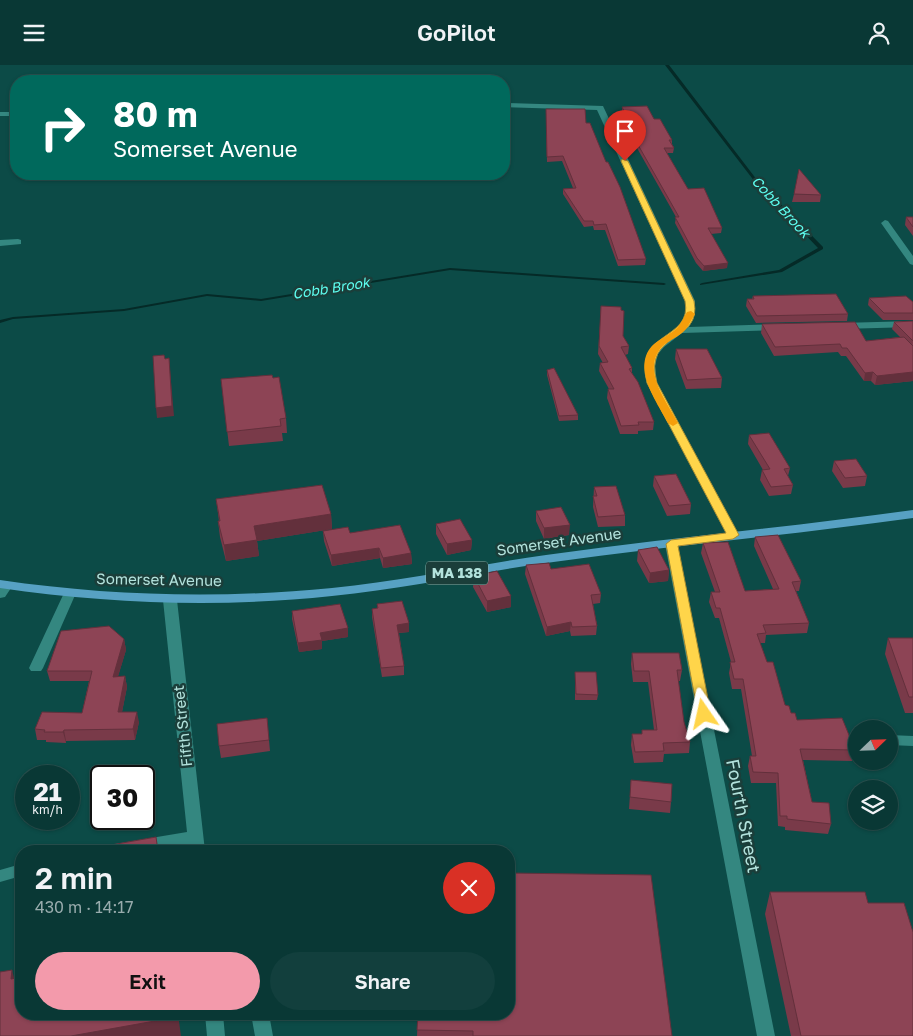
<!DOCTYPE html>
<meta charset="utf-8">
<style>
:root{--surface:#093835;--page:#123f3d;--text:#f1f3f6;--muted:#99acad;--line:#295250;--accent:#f39aab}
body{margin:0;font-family:"Golos Text",sans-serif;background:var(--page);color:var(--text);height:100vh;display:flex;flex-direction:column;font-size:19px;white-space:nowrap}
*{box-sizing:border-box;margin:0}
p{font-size:16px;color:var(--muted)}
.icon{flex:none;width:28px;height:28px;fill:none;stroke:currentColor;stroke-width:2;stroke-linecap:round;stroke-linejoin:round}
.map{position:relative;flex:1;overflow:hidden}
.drawer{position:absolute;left:15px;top:780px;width:500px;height:175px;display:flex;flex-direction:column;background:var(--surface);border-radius:20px;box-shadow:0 1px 4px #0004,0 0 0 1px var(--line)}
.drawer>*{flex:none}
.guide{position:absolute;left:10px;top:10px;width:500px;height:105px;border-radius:20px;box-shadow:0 1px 4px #0004,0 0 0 1px var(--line);background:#00695c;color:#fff;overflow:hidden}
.needle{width:32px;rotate:67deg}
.fabs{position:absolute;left:848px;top:655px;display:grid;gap:10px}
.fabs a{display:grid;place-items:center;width:50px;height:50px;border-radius:50%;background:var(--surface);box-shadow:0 1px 4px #0004,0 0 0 1px var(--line);font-size:25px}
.speed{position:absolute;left:15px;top:700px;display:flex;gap:10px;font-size:25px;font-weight:700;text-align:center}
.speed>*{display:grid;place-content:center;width:65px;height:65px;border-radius:50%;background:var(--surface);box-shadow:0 1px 4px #0004,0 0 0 1px var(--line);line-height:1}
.speed small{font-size:12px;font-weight:400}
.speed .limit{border:2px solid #111;border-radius:8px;background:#fff;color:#111}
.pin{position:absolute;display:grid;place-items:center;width:42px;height:42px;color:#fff;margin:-51px -21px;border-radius:50% 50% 50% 0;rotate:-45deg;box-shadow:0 0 5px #0007}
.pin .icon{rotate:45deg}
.me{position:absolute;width:55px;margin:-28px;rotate:349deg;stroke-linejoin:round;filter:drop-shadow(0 0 4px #0008)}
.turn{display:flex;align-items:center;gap:18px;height:105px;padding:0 20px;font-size:22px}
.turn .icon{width:65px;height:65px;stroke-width:2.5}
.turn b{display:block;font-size:35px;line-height:42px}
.round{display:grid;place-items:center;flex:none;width:52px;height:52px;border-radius:26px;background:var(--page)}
.head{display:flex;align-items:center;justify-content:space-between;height:85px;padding:0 20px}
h1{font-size:30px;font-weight:600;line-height:38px}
.button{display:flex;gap:10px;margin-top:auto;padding:10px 20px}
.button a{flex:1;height:58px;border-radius:30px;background:var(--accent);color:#111;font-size:20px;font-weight:600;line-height:58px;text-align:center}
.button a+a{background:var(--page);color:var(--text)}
header{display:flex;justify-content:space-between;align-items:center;height:65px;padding:0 20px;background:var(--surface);font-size:22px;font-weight:600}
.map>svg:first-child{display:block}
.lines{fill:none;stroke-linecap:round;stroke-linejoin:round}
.stream{fill:#052a27;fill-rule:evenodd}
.minor{fill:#348780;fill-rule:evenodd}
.major{fill:#57a1c3;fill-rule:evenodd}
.wall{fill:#793a49}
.shaded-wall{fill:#63303c}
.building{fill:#8d4455;stroke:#63303c}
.route{fill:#ffd54a;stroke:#a68a30}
.slow{fill:#f59e0b}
.labels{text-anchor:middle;stroke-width:5;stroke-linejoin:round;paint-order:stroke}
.far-water-label{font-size:14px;font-style:italic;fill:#5dfdef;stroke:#1b3e3a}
.shield{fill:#1b3e3a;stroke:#85b2ac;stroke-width:1}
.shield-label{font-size:14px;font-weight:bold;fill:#b3e3dd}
.street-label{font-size:15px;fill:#b3e3dd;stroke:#1b3e3a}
.near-street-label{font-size:18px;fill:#b3e3dd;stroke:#1b3e3a}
</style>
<header><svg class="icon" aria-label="menu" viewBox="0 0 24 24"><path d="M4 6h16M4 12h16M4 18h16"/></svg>GoPilot<svg class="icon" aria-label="person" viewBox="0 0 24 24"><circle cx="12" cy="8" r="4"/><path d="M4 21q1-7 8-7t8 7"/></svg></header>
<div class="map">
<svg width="913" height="971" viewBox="0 0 913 971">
<rect width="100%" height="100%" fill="#0c4b47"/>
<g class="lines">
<path class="stream" d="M 665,0 L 669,0 L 757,115 L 823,182 L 823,184 L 782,207 L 700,220 L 700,219 L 702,218 L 779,205 L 818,183 L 755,117 Z
M 450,203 L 664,218 L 666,219 L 664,220 L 450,205 L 261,236 L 207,231 L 124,246 L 13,254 L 0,258 L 0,255 L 13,252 L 124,244 L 207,229 L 261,234 Z"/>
<path class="minor" d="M 504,38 L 603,41 L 695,236 L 695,249 L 689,262 L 778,259 L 783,262 L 778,265 L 682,268 L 664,282 L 658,289 L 655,301 L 657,318 L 739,470 L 737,473 L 729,473 L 727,470 L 647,318 C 646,313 645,307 645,302 C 645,276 677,273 685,252 C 686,247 685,241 685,236 L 597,45 L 504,42 Z
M 0,47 L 16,47 L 16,51 L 0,51 Z
M 885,155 L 888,156 L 913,191 L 913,200 L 910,199 L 881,158 Z
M 18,174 L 21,175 L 21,179 L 0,181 L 0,175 Z
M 913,256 L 913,262 L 841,264 L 836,261 L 841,258 Z
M 671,475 L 677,479 L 775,971 L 757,971 L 665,479 Z
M 7,516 L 13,520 L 5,532 L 0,533 L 0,520 Z
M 70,524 L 76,528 L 43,603 L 41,606 L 31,606 L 29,603 L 64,528 Z
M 170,531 L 177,535 L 205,786 L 189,786 L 188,779 L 145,786 L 101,786 L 103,782 L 109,780 L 187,767 L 163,535 Z
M 889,670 L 913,671 L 913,681 L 889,680 Z
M 21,799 L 21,811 L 0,817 L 0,805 Z
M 205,949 L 223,949 L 225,971 L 207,971 Z
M 251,949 L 269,949 L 273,971 L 255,971 Z"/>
<path class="major" d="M 913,445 L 913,453 C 791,470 668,481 546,498 C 475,508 404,524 332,531 C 221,543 110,539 0,523 L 0,515 C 110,531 221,534 332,523 C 404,516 475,500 546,490 C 668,473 791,462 913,445 Z"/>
</g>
<path class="wall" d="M 622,42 L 654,54 L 672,75 L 672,79 L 674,83 L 673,88 L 667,88 L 678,107 L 688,124 L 722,163 L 721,168 L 711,169 L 727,203 L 703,206 L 696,198 L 675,158 L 676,152 L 637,83 L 637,79 L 622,47 Z
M 546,44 L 586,58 L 646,194 L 645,200 L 618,201 L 605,165 L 594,165 L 593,161 L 584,162 L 563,129 L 563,124 L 573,123 L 562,96 L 547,97 Z
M 794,129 L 821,130 L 820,137 L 792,137 Z
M 906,152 L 913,152 L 913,171 L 905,160 Z
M 753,231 L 848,249 L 847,256 L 756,258 L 746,241 L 747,234 L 752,234 Z
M 869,233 L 913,237 L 913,255 L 883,255 L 868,240 Z
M 601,241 L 621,245 L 623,271 L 629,281 L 628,289 L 625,290 L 632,303 L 632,308 L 654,357 L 653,365 L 638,366 L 638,369 L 620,369 L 607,333 L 608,324 L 609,324 L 599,306 L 600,298 L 603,298 L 598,289 Z
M 913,256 L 913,316 L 875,320 L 871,316 L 864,316 L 846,291 L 841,291 L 838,287 L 774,291 L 761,268 L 762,259 L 866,276 L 900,272 L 892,264 L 894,257 Z
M 676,284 L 722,313 L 721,323 L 686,324 L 675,294 Z
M 547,305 L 578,350 L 578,355 L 559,356 L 547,310 Z
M 221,314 L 286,353 L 287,368 L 282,368 L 283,376 L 229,381 Z
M 749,370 L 790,403 L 788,411 L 793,420 L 791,429 L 769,431 L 760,415 L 762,405 L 763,405 L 748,379 Z
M 834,396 L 867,411 L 865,421 L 843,423 L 832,406 Z
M 654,411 L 691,439 L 690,449 L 667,451 L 653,421 Z
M 594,422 L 625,450 L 625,461 L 598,462 L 593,442 Z
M 216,434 L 331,449 L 332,464 L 257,476 L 259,491 L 226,496 L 220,472 L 218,456 L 219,456 Z
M 536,446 L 569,470 L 544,474 L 536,456 Z
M 436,459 L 472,475 L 471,485 L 447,490 L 436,469 Z
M 323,466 L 350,468 L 411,488 L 412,499 L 383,503 L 380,493 L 332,501 L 324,476 Z
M 755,472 L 801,516 L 799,526 L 796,526 L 809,558 L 807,568 L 766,570 L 765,578 L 760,578 L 767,597 L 785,640 L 797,655 L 854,685 L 852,696 L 803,695 L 812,737 L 831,759 L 828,769 L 785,765 L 785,762 L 778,761 L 776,718 L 751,718 L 748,701 L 750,691 L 752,691 L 741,624 L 732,624 L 729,608 L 731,597 L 719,553 L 715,553 L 709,537 L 711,527 L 715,527 L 701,488 L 703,478 L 745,526 L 773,524 L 754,481 Z
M 638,485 L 669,505 L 668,516 L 649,518 L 637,496 Z
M 526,500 L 551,504 L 601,529 L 600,538 L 593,539 L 597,561 L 596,570 L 571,571 L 570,566 L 546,571 L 525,509 Z
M 474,511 L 511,542 L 487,547 L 473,522 Z
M 377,539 L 409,558 L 409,567 L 399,568 L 404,601 L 404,610 L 382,612 L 372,552 L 372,544 L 377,543 Z
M 292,546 L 348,563 L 348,572 L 322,576 L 322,584 L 299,587 L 292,554 Z
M 888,573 L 913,573 L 913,648 L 905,648 L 885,589 Z
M 124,574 L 126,585 L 118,611 L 125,611 L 127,622 L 122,647 L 139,657 L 135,675 L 66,676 L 66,678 L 46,677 L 46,675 L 37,675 L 35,664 L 82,648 L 89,616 L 50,616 L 47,606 Z
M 632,588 L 682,605 L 680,616 L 678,616 L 684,657 L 690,677 L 689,688 L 664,689 L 663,697 L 634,698 L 631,680 L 632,669 L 642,669 L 642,665 L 654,665 L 648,617 L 633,617 L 631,599 Z
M 575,607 L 598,630 L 597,635 L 575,635 Z
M 267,653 L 270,686 L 221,693 L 219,681 Z
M 631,715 L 671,737 L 670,748 L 629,744 Z
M 770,827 L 868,838 L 913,971 L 791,971 L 765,849 Z
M 418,949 L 672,971 L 417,971 Z"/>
<path class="shaded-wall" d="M 728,198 L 727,203 L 703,206 L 704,201 Z
M 169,293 L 174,351 L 157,353 L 156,343 Z
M 873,307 L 871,316 L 864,316 L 865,308 Z
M 913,307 L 913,316 L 875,320 L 877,311 Z
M 331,449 L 332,464 L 257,476 L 259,491 L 226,496 L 224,480 L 254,461 Z
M 570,460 L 569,470 L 544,474 L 544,463 Z
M 472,475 L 471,485 L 447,490 L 447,479 Z
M 379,483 L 380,493 L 332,501 L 331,490 Z
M 411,488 L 412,499 L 383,503 L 383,493 Z
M 669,505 L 668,516 L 649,518 L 650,508 Z
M 511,531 L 511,542 L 487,547 L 487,536 Z
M 571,557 L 570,566 L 546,571 L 547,562 Z
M 409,558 L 409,567 L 397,568 L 397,560 Z
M 348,563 L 348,572 L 322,576 L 322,584 L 299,587 L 298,578 L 320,568 Z
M 124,574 L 126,585 L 115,622 L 113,612 Z
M 125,611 L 127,622 L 120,657 L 118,647 Z
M 137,647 L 139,657 L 135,675 L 133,664 Z
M 64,665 L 66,676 L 66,678 L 63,667 Z
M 12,905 L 18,927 L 11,914 Z
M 176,949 L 178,949 L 181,971 L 71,971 Z"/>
<path class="building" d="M 184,12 L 183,16 L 149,16 L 149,14 Z
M 647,41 L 654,54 L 660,54 L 672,75 L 669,75 L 674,83 L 664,83 L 678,107 L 688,124 L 704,123 L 722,163 L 708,163 L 728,198 L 704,201 L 697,193 L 675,152 L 679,152 L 637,78 L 640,78 L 622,42 Z
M 546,44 L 585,44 L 586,58 L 590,58 L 606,97 L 608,97 L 620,122 L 646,194 L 618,195 L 606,159 L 594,160 L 593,156 L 584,156 L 563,124 L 576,123 L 563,91 L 547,92 Z
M 799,104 L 821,130 L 794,129 Z
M 906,152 L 913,152 L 913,162 Z
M 836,229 L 848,249 L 757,251 L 747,234 L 754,234 L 753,231 Z
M 906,231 L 913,237 L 913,248 L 884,248 L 869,233 Z
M 601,241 L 621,242 L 621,245 L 624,246 L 623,271 L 629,281 L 621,282 L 632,303 L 629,304 L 638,317 L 654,357 L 638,357 L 639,360 L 621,361 L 608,324 L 614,324 L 600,298 L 608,297 L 599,281 Z
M 913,256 L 913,276 L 894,257 Z
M 855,257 L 866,276 L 904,272 L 913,281 L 913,307 L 877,311 L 873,307 L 865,308 L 847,283 L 842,283 L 840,279 L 775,282 L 762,259 Z
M 676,284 L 707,284 L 722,313 L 687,315 Z
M 164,290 L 165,294 L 169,293 L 172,341 L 156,343 L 153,291 Z
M 554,303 L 578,350 L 559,351 L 547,305 Z
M 272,310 L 273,313 L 279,312 L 286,353 L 280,354 L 281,361 L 227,367 L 221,314 Z
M 769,368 L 790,403 L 784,404 L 793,420 L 771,422 L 762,405 L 770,404 L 749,370 Z
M 856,394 L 867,411 L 845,413 L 834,396 Z
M 676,409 L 691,439 L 669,441 L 654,411 Z
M 322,420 L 331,449 L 254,461 L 257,475 L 224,480 L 218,456 L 220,456 L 216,434 Z
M 616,421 L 625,450 L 598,452 L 593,431 L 597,431 L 594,422 Z
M 561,442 L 570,460 L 544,463 L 536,446 Z
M 460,454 L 472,475 L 447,479 L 436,459 Z
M 400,460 L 411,488 L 383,493 L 379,483 L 331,490 L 323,466 L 348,462 L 350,468 Z
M 778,470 L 801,516 L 792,517 L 809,558 L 763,560 L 766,568 L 757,569 L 767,597 L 773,597 L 785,640 L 789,641 L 791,648 L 795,648 L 797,655 L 842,653 L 851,675 L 854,685 L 800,684 L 812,737 L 829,738 L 831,759 L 787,754 L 787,751 L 780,751 L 778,708 L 753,707 L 750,691 L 756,691 L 743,614 L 734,614 L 730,597 L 735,597 L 720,543 L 716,543 L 711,527 L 720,527 L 703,478 L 728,477 L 745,526 L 779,524 L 755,472 Z
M 657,482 L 669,505 L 650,508 L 638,485 Z
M 549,498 L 551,504 L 589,499 L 601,529 L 591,530 L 597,561 L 572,562 L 571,557 L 547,562 L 526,500 Z
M 497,506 L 511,531 L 487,536 L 474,511 Z
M 402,536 L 409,558 L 397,560 L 404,601 L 381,603 L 372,544 L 378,543 L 377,539 Z
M 340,539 L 348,563 L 320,568 L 322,575 L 298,578 L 292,546 Z
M 109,561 L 124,574 L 113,612 L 125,611 L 118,647 L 137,647 L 133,664 L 64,665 L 63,667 L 44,667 L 45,665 L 35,664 L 42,647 L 82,648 L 92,606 L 47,606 L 61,566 Z
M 888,573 L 913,573 L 913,632 L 909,632 Z
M 632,588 L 679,588 L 682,605 L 677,605 L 684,657 L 690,677 L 663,678 L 664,686 L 635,687 L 632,669 L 642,669 L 642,665 L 657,665 L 649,606 L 634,606 Z
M 575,607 L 596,607 L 598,630 L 576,629 Z
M 267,653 L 269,675 L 219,681 L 217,659 Z
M 631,715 L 672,719 L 671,737 L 630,732 Z
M 156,772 L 158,786 L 77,786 Z
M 509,808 L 651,810 L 672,971 L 473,971 L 473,966 L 417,965 L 418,949 L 509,949 Z
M 770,827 L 865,827 L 868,838 L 904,838 L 913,867 L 913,971 L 801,971 Z
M 12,905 L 11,914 L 21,912 L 21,949 L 176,949 L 177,952 L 71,971 L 0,971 L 0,907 Z"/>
<path class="route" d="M 622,94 L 628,96 L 694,236 C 703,279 642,265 657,318 L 739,470 L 733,474 L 678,481 L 711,649 L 709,652 L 700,652 L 698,649 L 666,479 L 671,475 L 726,468 L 647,318 C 633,265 693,276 685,236 L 621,96 Z"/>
<path class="slow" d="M 691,246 L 695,249 C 691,255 688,263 682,268 C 676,273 665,277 660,284 C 642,307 668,338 678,358 L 673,361 L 668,358 C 657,337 630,301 654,279 C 661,273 670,270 677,263 C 681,259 684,252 687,247 Z"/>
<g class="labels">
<g class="far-water-label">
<text transform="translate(781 142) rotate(47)" y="5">Cobb Brook</text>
<text transform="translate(331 223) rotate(-9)" y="5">Cobb Brook</text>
</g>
<rect class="shield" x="426" y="496.5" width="62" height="23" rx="4"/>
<g class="shield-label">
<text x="457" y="513">MA 138</text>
</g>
<g class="street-label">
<text transform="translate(559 477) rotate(-8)" y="5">Somerset Avenue</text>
<text transform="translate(159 515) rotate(1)" y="5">Somerset Avenue</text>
<text transform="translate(183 661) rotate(-96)" y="5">Fifth Street</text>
</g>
<g class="near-street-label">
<text transform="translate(743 751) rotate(79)" y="6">Fourth Street</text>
</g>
</g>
</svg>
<div class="fabs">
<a><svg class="needle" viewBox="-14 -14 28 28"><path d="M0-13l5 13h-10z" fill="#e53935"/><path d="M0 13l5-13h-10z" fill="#99acad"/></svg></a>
<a><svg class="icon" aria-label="layers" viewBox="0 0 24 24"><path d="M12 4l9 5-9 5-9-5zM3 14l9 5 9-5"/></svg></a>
</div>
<div class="speed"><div>21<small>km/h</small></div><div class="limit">30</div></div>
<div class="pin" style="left:625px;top:96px;background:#d93025"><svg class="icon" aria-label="arrive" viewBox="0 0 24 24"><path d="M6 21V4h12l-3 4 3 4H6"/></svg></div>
<svg class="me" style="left:704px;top:649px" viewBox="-20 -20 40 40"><path d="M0-17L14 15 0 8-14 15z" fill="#ffd54a" stroke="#fff" stroke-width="4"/></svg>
<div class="guide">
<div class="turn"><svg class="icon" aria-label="right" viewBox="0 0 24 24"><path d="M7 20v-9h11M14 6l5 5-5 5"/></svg><div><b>80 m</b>Somerset Avenue</div></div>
</div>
<section class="drawer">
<div class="head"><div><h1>2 min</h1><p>430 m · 14:17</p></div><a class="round" style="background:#d93025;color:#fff"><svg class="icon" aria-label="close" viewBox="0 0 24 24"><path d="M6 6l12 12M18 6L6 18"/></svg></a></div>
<div class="button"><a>Exit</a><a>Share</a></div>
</section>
</div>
